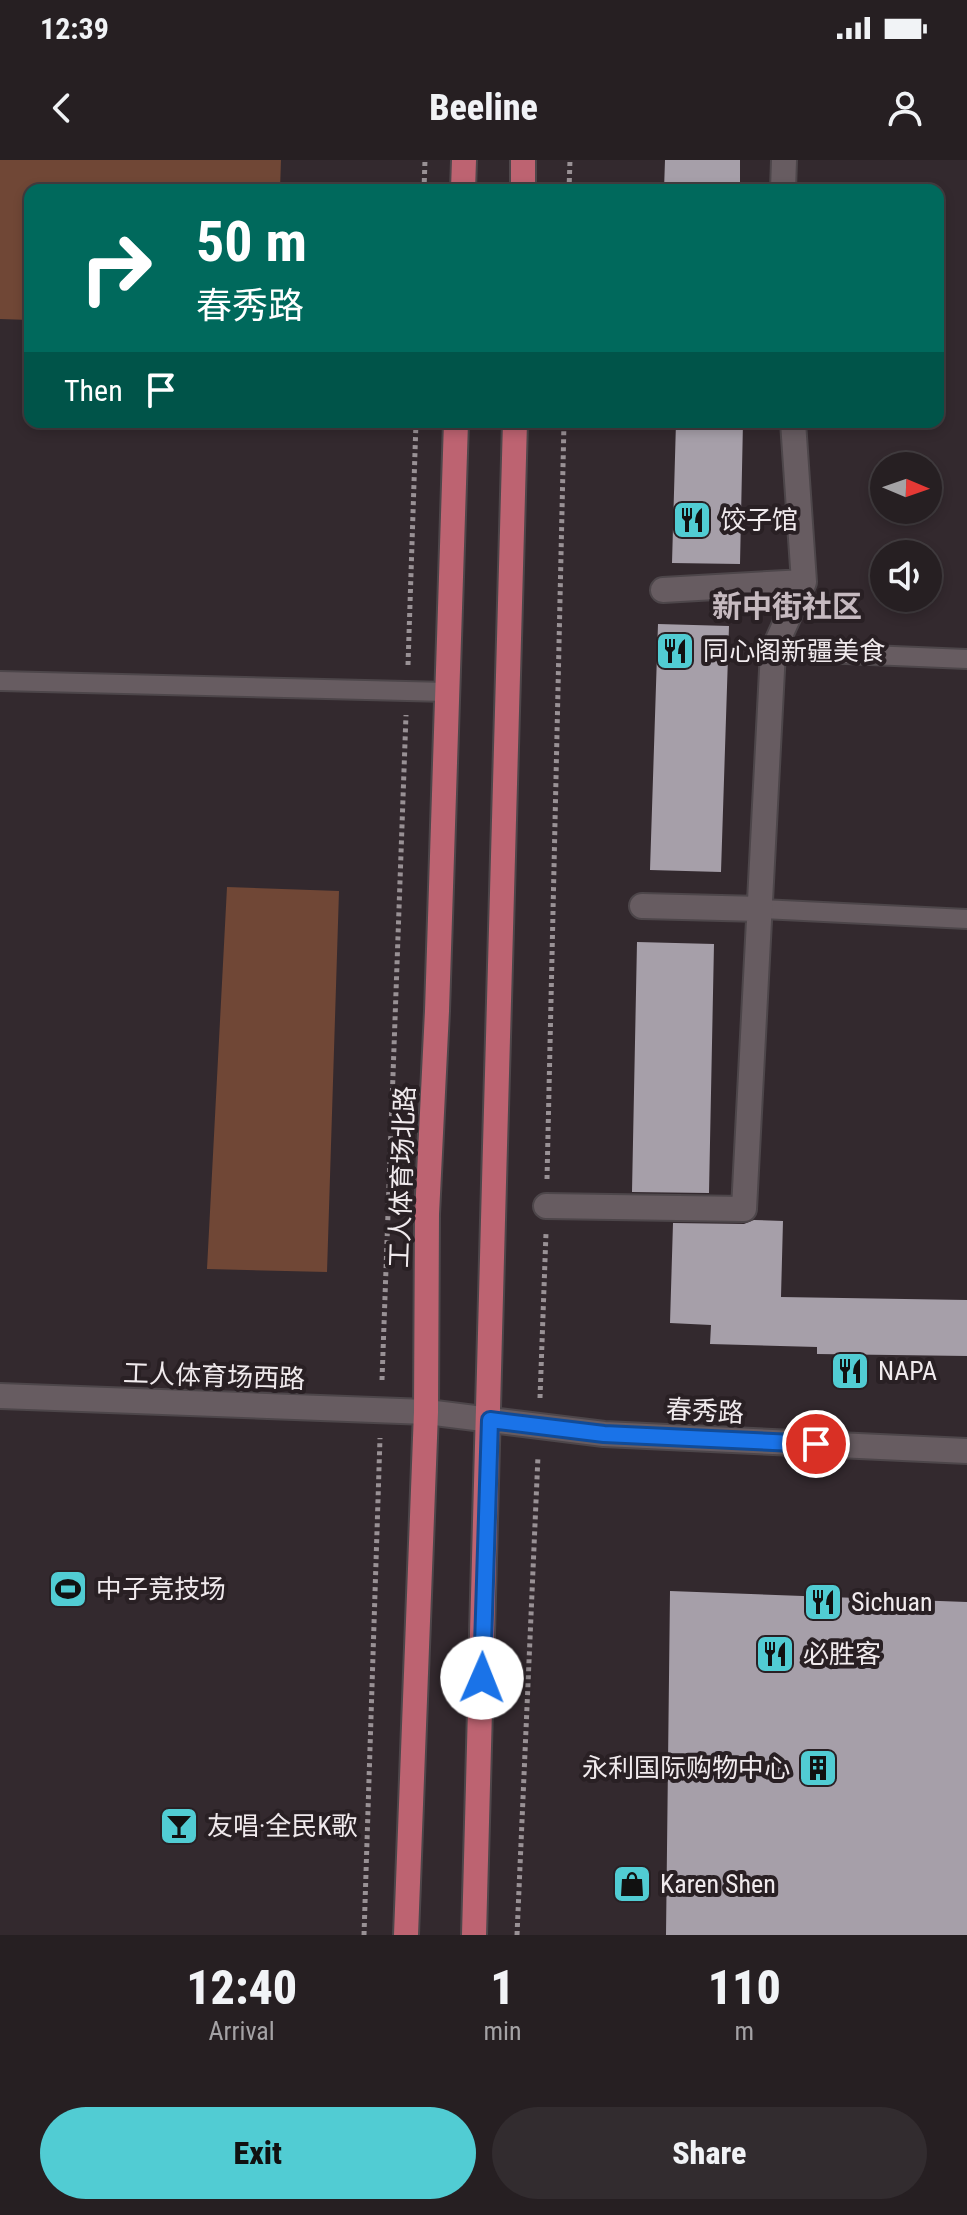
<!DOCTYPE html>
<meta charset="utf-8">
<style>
:root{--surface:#261f22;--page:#322c2f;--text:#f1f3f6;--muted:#a4a2a5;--line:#423d40;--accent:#51ccd3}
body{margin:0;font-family:"Roboto Condensed","Noto Sans SC",sans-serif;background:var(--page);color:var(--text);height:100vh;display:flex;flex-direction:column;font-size:30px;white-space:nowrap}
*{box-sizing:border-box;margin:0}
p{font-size:26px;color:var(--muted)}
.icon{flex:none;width:44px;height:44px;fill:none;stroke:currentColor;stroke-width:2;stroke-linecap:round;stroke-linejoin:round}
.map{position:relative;height:1775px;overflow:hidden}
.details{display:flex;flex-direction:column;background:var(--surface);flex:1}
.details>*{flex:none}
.guide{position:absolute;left:24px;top:24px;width:920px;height:244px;border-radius:16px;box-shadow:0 4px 12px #0003,0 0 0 2px var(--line);background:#00695c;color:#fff;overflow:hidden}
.needle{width:52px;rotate:92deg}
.fabs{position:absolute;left:870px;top:292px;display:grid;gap:16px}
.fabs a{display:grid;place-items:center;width:72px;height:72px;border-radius:50%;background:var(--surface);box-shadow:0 4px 12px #0003,0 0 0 2px var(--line);font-size:40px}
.pin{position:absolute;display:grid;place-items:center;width:68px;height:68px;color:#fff;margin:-34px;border:4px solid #fff;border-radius:50%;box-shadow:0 2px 8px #0007}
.me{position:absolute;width:88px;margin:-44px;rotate:1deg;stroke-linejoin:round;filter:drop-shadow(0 0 6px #0008)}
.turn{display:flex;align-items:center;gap:28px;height:168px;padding:0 40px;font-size:36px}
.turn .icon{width:104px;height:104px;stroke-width:2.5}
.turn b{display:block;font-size:56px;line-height:68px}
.then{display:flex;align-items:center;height:76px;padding:0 40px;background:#0003;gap:16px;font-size:30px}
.eta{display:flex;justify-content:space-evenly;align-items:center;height:136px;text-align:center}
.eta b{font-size:48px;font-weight:800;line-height:56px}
.cta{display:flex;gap:16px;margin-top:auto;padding:16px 40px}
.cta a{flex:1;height:92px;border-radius:48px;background:var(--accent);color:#111;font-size:32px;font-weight:800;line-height:92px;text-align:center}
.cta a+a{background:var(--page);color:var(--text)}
.status{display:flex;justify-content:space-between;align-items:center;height:56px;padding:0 40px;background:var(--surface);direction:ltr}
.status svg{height:22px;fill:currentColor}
header{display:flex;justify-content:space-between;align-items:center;height:104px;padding:0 40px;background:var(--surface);font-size:36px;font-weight:800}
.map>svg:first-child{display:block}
.green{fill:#704736}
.building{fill:#a69fa9}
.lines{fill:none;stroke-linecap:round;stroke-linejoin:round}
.service-casing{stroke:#4d464a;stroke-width:22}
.minor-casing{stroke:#4d464a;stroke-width:28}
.tertiary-casing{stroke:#4d464a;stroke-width:28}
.primary-casing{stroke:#4d464a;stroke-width:28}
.path{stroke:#999195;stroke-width:5;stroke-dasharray:4 4;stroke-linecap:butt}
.service{stroke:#675c61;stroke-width:18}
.minor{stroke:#675c61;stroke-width:24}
.tertiary{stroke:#675c61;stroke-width:24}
.primary{stroke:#bd6371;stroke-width:24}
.route-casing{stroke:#114b97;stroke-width:20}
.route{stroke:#1a73e8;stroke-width:14}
.labels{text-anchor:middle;stroke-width:8;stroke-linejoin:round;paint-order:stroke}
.poi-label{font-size:26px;fill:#f0eaed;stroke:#292024;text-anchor:start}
.street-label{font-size:26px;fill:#f0eaed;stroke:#292024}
.quarter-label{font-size:30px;font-weight:bold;fill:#c6bac0;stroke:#292024}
</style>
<div class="status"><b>12:39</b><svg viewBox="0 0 49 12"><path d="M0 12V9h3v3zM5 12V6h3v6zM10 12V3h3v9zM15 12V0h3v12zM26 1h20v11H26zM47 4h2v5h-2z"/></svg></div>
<header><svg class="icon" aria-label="back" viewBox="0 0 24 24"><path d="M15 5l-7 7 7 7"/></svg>Beeline<svg class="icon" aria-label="person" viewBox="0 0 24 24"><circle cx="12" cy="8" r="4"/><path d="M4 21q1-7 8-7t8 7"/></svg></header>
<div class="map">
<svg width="967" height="1775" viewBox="0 0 967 1775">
<rect width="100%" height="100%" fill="#33292e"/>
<path class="green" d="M 0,0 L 281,0 L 280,30 L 30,30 L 30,160 L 0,159 Z
M 227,727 L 339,731 L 327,1112 L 207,1109 Z"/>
<path class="building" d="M 665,0 L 740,0 L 740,30 L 664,30 Z
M 676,262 L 743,262 L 740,404 L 672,403 Z
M 658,464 L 729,466 L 721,712 L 650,710 Z
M 637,782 L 714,784 L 709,1033 L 632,1032 Z
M 754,1060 L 783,1061 L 781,1137 L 967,1140 L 967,1196 L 817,1194 L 817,1187 L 710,1184 L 711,1165 L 670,1163 L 673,1063 L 744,1064 Z
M 670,1431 L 967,1442 L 967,1775 L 666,1775 Z"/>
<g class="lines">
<defs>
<path id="service" d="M 773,491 L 967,499
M 0,521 L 447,532
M 761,749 L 967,759"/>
<path id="minor" d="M 783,30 L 784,0
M 663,430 L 804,422
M 642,746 L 761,749
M 546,1046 L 744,1049 L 773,491 L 804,422 L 793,262"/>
<path id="tertiary" d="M 0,1236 L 427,1252 L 604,1274 L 967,1291"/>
<path id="primary" d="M 463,30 L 464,0
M 523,30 L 523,0
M 406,1775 L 426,1252 L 427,1054 L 437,851 L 456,262
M 474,1775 C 489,1271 499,766 515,262"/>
</defs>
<use href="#service" class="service-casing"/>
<use href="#minor" class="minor-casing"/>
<use href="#tertiary" class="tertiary-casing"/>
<use href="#primary" class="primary-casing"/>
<path class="path" d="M 424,30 L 425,0
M 569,30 L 570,0
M 408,505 L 416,262
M 547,1019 L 564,262
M 382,1220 L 406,555
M 540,1238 L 546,1073
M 364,1775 L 380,1278
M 517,1775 L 538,1296"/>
<use href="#service" class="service"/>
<use href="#minor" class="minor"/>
<use href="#tertiary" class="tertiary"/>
<use href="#primary" class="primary"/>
</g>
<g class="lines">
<defs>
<path id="route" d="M 482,1518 L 490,1260 L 604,1274 L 816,1284"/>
</defs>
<use href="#route" class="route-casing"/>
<use href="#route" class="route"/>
</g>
<defs>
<symbol id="restaurant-square" viewBox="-11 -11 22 22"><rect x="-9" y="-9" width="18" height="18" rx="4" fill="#51ccd3" stroke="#292024"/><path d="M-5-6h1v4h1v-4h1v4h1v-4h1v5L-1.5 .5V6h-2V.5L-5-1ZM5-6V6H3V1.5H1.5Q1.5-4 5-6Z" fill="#111"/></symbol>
<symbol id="stadium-square" viewBox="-11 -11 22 22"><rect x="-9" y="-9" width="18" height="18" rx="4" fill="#51ccd3" stroke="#292024"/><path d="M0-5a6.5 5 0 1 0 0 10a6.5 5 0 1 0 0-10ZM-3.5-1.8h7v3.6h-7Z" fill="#111"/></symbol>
<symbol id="building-square" viewBox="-11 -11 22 22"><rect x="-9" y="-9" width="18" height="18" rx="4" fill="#51ccd3" stroke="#292024"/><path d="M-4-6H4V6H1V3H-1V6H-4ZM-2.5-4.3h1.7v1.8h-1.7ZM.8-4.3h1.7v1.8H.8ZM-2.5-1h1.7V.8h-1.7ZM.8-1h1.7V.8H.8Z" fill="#111"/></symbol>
<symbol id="bar-square" viewBox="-11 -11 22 22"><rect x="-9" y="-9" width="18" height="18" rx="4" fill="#51ccd3" stroke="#292024"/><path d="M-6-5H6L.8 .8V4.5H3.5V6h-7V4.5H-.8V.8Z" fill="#111"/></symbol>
<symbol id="shop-square" viewBox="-11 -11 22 22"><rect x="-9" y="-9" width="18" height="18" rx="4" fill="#51ccd3" stroke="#292024"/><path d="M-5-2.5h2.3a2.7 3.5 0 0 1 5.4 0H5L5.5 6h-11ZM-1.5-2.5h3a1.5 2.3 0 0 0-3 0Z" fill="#111"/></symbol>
</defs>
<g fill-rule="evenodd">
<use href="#restaurant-square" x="670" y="338" width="44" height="44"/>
<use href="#restaurant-square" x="653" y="469" width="44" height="44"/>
<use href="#restaurant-square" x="828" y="1189" width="44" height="44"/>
<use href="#stadium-square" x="46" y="1407" width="44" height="44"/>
<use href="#restaurant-square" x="801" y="1420" width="44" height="44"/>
<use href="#restaurant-square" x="753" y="1472" width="44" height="44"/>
<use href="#building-square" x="796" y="1586" width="44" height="44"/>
<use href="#bar-square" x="157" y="1644" width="44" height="44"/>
<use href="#shop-square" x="610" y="1702" width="44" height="44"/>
</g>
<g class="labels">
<g class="poi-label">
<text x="720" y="369">饺子馆</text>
<text x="703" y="500">同心阁新疆美食</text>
<text x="878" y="1220">NAPA</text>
<text x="96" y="1438">中子竞技场</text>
<text x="851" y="1451">Sichuan</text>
<text x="803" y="1503">必胜客</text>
<text x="790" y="1617" text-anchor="end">永利国际购物中心</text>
<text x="207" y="1675">友唱·全民K歌</text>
<text x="660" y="1733">Karen Shen</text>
</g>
<g class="street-label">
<text transform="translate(402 1017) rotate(-88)" y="9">工人体育场北路</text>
<text transform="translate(214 1216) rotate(2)" y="9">工人体育场西路</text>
<text transform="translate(705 1251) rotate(3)" y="9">春秀路</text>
</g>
<g class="quarter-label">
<text x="787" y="457">新中街社区</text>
</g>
</g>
</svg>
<div class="fabs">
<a><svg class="needle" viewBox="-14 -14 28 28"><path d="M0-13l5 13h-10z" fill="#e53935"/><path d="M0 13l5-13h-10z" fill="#a4a2a5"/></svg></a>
<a><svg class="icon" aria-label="sound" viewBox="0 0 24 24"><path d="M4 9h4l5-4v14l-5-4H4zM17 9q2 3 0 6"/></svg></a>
</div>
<div class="pin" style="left:816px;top:1284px;background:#d93025"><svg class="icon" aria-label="arrive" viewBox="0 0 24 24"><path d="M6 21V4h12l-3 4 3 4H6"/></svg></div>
<svg class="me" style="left:482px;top:1518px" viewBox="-20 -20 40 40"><circle r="19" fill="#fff"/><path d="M0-13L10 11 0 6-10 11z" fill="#1a73e8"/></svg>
<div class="guide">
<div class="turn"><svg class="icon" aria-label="right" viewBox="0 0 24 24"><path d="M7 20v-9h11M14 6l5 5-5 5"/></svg><div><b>50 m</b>春秀路</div></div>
<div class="then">Then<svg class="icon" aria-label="arrive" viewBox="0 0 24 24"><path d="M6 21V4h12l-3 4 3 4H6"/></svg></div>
</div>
</div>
<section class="details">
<div class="eta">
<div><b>12:40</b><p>Arrival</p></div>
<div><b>1</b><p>min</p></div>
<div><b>110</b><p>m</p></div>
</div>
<div class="cta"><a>Exit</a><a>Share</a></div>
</section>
